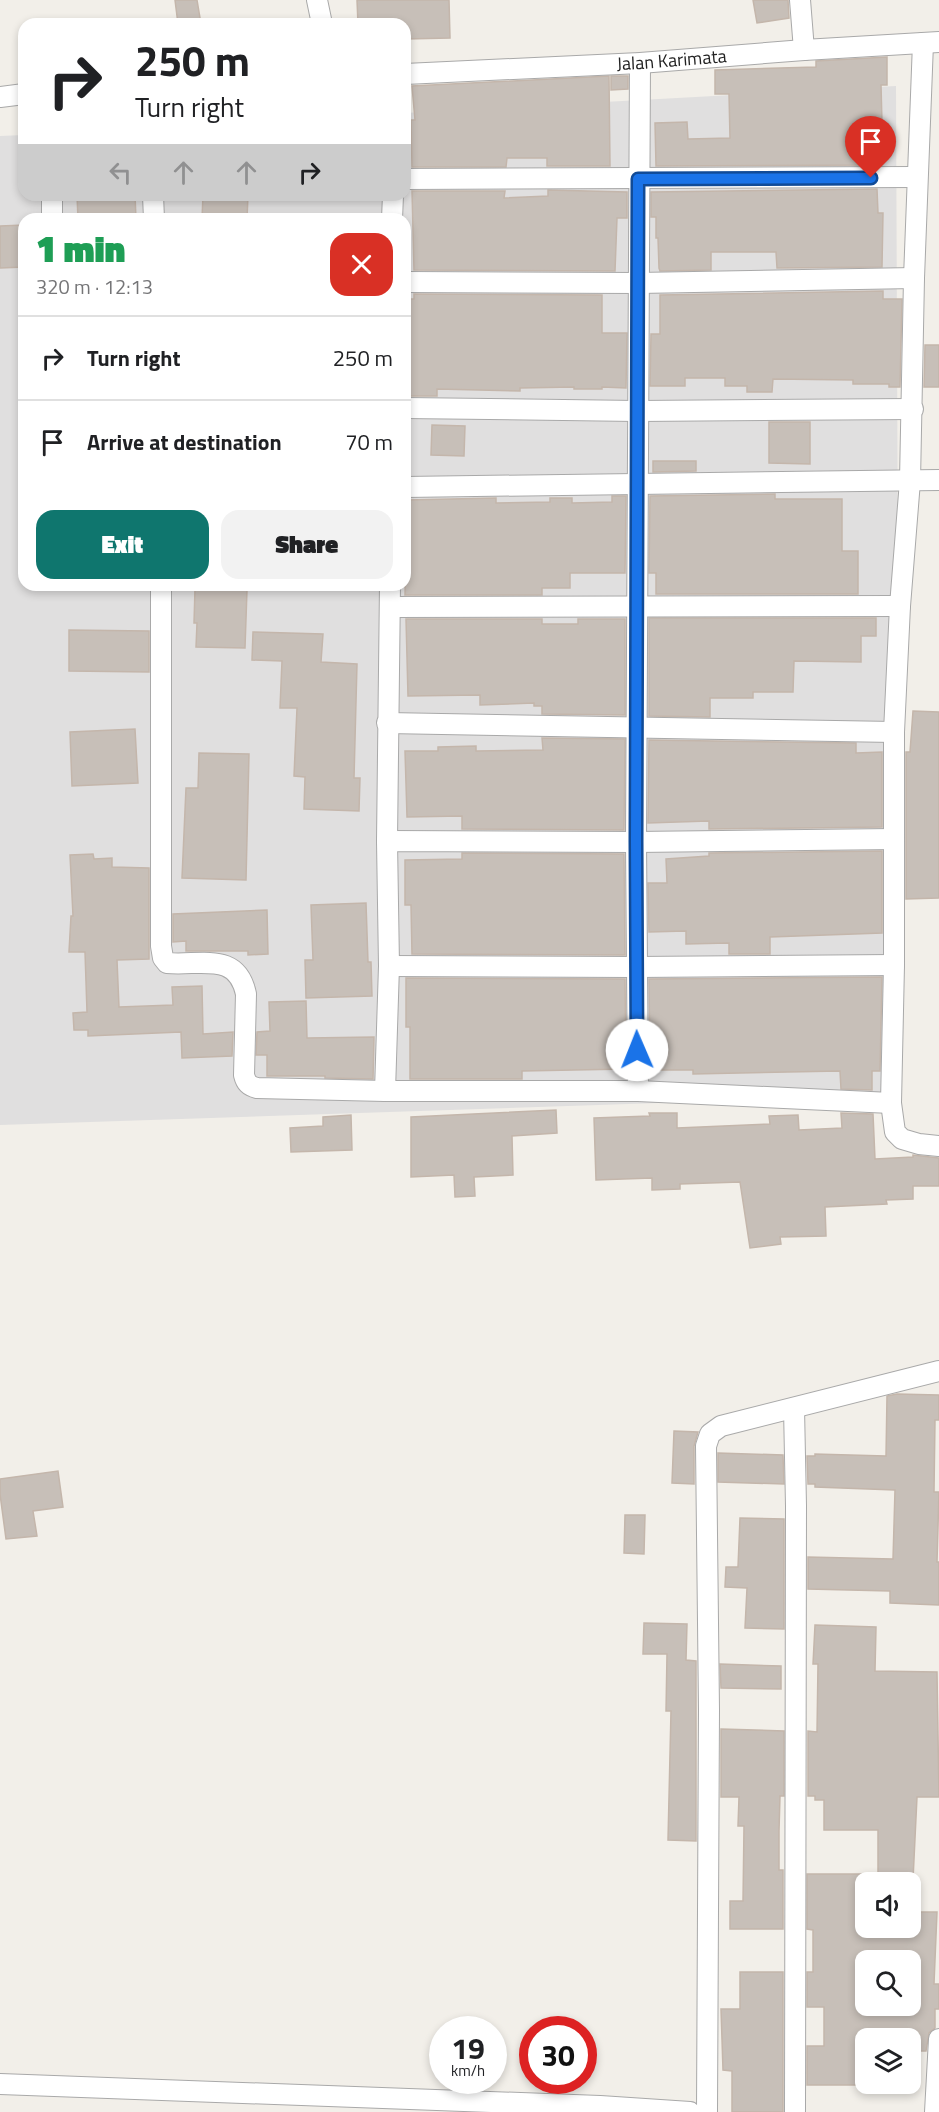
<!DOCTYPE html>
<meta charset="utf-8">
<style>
:root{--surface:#fff;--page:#f2f2f2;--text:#202124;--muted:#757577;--line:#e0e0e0;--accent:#0f766e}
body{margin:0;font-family:"Titillium Web",sans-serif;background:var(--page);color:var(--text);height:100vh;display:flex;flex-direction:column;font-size:22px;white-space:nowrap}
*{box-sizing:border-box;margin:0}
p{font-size:20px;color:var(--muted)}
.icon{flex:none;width:33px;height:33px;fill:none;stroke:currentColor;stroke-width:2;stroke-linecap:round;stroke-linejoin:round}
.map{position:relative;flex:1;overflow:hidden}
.sheet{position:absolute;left:18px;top:213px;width:393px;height:378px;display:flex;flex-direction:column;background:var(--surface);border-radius:18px;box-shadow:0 3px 9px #0003}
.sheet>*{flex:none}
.guide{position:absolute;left:18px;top:18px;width:393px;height:183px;border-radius:18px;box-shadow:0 3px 9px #0003;background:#fff;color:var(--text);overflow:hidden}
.tools{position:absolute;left:855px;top:1872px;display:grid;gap:12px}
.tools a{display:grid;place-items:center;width:66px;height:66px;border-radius:12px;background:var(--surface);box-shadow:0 3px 9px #0003;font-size:30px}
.speed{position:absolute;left:429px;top:2016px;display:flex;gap:12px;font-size:30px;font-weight:700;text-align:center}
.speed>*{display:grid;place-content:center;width:78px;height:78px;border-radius:50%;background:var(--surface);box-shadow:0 3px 9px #0003;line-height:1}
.speed small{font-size:15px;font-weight:400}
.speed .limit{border:9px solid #d22;background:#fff;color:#111}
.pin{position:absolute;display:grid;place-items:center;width:51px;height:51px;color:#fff;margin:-62px -26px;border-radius:50% 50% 50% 0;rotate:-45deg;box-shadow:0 0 6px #0007}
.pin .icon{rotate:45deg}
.me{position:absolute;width:66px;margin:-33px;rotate:359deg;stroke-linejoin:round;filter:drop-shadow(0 0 4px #0008)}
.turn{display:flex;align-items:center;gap:21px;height:126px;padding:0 18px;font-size:27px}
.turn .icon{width:78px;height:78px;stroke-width:2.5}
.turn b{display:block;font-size:42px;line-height:51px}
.lanes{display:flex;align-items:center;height:57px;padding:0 18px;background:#0003;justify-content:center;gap:30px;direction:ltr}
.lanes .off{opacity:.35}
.round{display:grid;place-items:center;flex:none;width:63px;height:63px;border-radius:18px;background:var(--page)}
.summary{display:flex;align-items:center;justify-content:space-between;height:102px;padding:0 18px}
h1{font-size:36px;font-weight:800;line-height:45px;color:#1e9e55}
.cta{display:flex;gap:12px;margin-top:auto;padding:12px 18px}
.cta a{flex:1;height:69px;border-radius:18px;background:var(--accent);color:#fff;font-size:24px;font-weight:800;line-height:69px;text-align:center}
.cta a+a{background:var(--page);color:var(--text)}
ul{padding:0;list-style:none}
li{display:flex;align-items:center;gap:18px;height:84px;padding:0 18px;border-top:2px solid var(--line)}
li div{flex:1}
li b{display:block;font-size:22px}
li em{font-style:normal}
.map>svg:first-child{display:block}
.residential{fill:#e0dfdf;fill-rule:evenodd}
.building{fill:#c7bfb8;stroke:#c4b6ab;stroke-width:1.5;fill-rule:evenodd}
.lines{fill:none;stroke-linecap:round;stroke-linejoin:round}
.street-casing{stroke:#a9a9a9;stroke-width:22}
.street{stroke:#fff;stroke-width:20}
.route-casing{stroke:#114b97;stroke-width:15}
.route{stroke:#1a73e8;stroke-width:10}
.labels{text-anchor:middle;stroke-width:4.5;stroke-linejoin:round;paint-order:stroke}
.street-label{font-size:18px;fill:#222;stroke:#fff}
</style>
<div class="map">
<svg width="939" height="2112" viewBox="0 0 939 2112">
<rect width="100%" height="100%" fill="#f2efe9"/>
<path class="residential" d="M 896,86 L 900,1095 L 0,1125 L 0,136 L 24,135 L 24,195 L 405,195 L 405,113 ZM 24,219 L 405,219 L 405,585 L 24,585 Z"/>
<path class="building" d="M 175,0 L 197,0 L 201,24 L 178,24 Z
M 357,0 L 449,0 L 450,38 L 406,39 L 406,24 L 358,24 Z
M 753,0 L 788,0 L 789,18 L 757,23 Z
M 887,57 L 887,85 L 881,85 L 883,160 L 877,161 L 877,165 L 656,166 L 655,123 L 687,122 L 688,139 L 730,138 L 729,94 L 715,94 L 715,70 L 816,67 L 816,61 Z
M 609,76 L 610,166 L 547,166 L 547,158 L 507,158 L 506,167 L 412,167 L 411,120 L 415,120 L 412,86 Z
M 611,76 L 628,76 L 628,89 L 611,90 Z
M 877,189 L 878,213 L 883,213 L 882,267 L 777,268 L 776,252 L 711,252 L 711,270 L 660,271 L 659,268 L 658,238 L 656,238 L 656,217 L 651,217 L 651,192 Z
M 548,190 L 627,192 L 627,218 L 617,218 L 615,271 L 414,270 L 412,191 L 505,191 L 504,198 L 548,196 Z
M 77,195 L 135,195 L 136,219 L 78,219 Z
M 203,195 L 248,195 L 247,219 L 202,219 Z
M 24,225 L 24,267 L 0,268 L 0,226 Z
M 883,291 L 883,299 L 902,299 L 900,387 L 889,387 L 889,384 L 853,384 L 853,380 L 773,379 L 772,392 L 747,392 L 747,386 L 725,386 L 725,378 L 685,378 L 685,386 L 650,386 L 651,334 L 660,334 L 660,295 Z
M 414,294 L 602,295 L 602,333 L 627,333 L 626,388 L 602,387 L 602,389 L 574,389 L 574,387 L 520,388 L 520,391 L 437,389 L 437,396 L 405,396 L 405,345 L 410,345 L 410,299 L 414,299 Z
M 925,345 L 939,345 L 939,387 L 924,387 Z
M 769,422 L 810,422 L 810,464 L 769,463 Z
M 432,425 L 465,426 L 464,456 L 431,455 Z
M 653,461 L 696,461 L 696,471 L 653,472 Z
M 775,494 L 775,499 L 842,499 L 842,551 L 858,551 L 858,594 L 656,594 L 656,573 L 649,573 L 650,496 Z
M 612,496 L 626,496 L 625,573 L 570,573 L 570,588 L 542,588 L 542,595 L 405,595 L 407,500 L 496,498 L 496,503 L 550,502 L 550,498 L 572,498 L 572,503 L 612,502 Z
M 195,589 L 247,590 L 245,648 L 196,647 L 197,623 L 194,623 Z
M 649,618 L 876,618 L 876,636 L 861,636 L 861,662 L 794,661 L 793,692 L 753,692 L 753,698 L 710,698 L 710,717 L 649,716 Z
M 406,619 L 542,619 L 542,624 L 578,624 L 578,619 L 625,619 L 625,715 L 542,714 L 542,706 L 534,706 L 534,703 L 480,705 L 480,695 L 408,696 Z
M 69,630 L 149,631 L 149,672 L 69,671 Z
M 253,632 L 323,634 L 321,662 L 357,664 L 354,778 L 360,778 L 359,811 L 304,809 L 305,777 L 294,776 L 297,708 L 280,708 L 282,661 L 252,660 Z
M 913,711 L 939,712 L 939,898 L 906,899 L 906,752 L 910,752 Z
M 135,729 L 138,783 L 72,786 L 70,732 Z
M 542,738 L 625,739 L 624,830 L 462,829 L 462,816 L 407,817 L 405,751 L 438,751 L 438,747 L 476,746 L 476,751 L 543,750 Z
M 649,740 L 856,743 L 856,753 L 882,752 L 882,827 L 709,829 L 709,821 L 648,823 Z
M 199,753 L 249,754 L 246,880 L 182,878 L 186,788 L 198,788 Z
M 882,851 L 882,933 L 770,937 L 770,954 L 729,954 L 729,943 L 686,944 L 686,931 L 649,932 L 648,883 L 667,883 L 666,859 L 709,856 L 709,853 Z
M 462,853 L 624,854 L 625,955 L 412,954 L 411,905 L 405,905 L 405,860 L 462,859 Z
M 93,854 L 94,859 L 112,858 L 112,867 L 149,868 L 149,959 L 117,960 L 119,1007 L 173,1005 L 172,987 L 202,986 L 203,1034 L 233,1032 L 232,1056 L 182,1058 L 181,1032 L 88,1036 L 88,1030 L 74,1030 L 73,1013 L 87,1012 L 85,952 L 69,952 L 71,916 L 73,916 L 70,855 Z
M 366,903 L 368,962 L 371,962 L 372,996 L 306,998 L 305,960 L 313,960 L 311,905 Z
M 267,910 L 268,954 L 248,955 L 248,951 L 186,951 L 186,941 L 173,942 L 173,914 Z
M 882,977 L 880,1071 L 872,1071 L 872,1090 L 841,1089 L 840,1071 L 693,1074 L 693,1070 L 656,1070 L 656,1068 L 650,1068 L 649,979 Z
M 406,978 L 625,979 L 626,1069 L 522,1071 L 522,1079 L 410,1079 L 410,1027 L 406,1027 Z
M 306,1001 L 307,1038 L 374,1037 L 373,1079 L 325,1078 L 325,1076 L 267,1076 L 267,1055 L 256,1055 L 257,1032 L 270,1031 L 269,1002 Z
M 556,1110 L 557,1133 L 512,1136 L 513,1175 L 474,1177 L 475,1196 L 455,1197 L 454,1175 L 411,1177 L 411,1117 Z
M 649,1113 L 677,1113 L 677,1128 L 770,1124 L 769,1116 L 798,1115 L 799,1130 L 842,1128 L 841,1113 L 873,1114 L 875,1159 L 913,1157 L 913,1155 L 939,1158 L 939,1186 L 913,1186 L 913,1199 L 886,1200 L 887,1204 L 825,1207 L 826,1236 L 780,1237 L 781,1244 L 750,1248 L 740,1182 L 680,1184 L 680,1189 L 652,1190 L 652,1178 L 596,1180 L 594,1118 L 650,1116 Z
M 351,1115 L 352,1150 L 291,1152 L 290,1128 L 323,1126 L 323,1117 Z
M 897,1394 L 939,1395 L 939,1420 L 935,1420 L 934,1492 L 939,1492 L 937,1562 L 939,1562 L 939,1605 L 890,1603 L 890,1591 L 808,1589 L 808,1557 L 893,1559 L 895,1490 L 815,1487 L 815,1484 L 808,1484 L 807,1456 L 815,1456 L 815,1454 L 886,1456 L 887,1396 Z
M 674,1431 L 698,1432 L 694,1446 L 694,1484 L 672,1483 Z
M 718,1453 L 783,1455 L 784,1484 L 718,1482 Z
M 58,1471 L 63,1507 L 33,1511 L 37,1536 L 6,1539 L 0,1494 L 0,1479 Z
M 625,1515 L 645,1515 L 644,1554 L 624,1553 Z
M 740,1518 L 784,1519 L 784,1629 L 745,1628 L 747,1588 L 725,1587 L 726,1567 L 738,1567 Z
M 644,1623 L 687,1624 L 686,1660 L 696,1661 L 696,1841 L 668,1840 L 671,1711 L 666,1711 L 667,1654 L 643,1654 Z
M 815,1625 L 876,1627 L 875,1671 L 937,1672 L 939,1797 L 917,1797 L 913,1880 L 878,1880 L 878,1830 L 824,1830 L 824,1800 L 815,1800 L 815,1796 L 808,1796 L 808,1731 L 817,1732 L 818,1664 L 813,1664 Z
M 720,1664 L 781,1666 L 781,1689 L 721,1688 Z
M 721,1729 L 784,1731 L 784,1796 L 780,1796 L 779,1831 L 779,1870 L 783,1870 L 783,1929 L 730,1929 L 730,1901 L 743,1901 L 744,1826 L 738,1826 L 739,1797 L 721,1797 Z
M 807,1874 L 866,1874 L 866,1928 L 910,1928 L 910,1912 L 937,1912 L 934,1984 L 939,1984 L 939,2009 L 935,2009 L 935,2028 L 929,2033 L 926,2051 L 910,2051 L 910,2038 L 866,2038 L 866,2085 L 807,2085 L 807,2046 L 824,2046 L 824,2007 L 807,2007 L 807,1972 L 813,1972 L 813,1930 L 807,1929 ZM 866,1960 L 910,1960 L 910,2006 L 866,2006 Z
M 740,1972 L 783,1972 L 783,2112 L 732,2112 L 732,2071 L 723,2070 L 721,2009 L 740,2009 Z"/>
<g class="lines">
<defs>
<g id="street">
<path d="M 317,0 L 322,24"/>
<path d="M 800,0 L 804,50"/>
<path d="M 923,43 L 914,278 L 910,481 L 900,606 L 894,732 L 894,965 L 891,1103 L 895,1132 L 902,1139 L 919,1144 L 939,1146"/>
<path id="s1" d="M 405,74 L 640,63 L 804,50 L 939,42"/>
<path d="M 0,97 L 24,94"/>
<path d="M 405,179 L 917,177"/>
<path d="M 52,195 L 52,219"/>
<path d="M 153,195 L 154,219"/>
<path d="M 392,219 L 393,195"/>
<path d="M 405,282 L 638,283 L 914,278"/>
<path d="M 405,408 L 637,411 L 913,409"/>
<path d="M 405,487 L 939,480"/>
<path d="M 161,585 L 161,946 L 163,958 L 167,963 C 201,966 237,951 246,994 L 244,1075 C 246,1083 249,1086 257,1088 L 385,1091 L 638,1091 L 891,1103"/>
<path d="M 390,607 L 900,606"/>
<path d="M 387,723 L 894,732"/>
<path d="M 387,841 L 390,585"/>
<path d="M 389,966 L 636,967 L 894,965"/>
<path d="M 385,1091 L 389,966 L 387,841 L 636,842 L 894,839"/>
<path d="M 638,1091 L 636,842 L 640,63"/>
<path d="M 794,1408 L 796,1506 L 795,2112"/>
<path d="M 0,2084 L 600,2106 L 690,2112"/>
<path d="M 707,2112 L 709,1710 L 706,1446 L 710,1434 L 721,1426 L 939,1371"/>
<path d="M 935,2112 L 939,2039"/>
</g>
</defs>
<use href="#street" class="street-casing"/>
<use href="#street" class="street"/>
</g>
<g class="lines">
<defs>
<path id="route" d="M 637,1050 L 636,842 L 638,179 L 871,178"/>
</defs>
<use href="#route" class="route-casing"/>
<use href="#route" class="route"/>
</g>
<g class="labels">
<g class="street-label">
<text dy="6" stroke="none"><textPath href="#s1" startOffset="267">Jalan Karimata</textPath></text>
</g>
</g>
</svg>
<div class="tools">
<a><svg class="icon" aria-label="sound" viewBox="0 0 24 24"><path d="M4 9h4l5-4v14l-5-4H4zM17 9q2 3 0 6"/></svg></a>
<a><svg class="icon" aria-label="search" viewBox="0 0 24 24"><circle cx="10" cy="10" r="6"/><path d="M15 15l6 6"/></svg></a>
<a><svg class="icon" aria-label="layers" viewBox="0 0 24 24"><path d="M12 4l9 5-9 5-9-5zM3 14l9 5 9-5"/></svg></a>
</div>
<div class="speed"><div>19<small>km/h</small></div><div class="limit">30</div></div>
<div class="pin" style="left:871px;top:178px;background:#d93025"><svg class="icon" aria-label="arrive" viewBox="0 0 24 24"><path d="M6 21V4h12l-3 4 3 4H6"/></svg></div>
<svg class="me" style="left:637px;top:1050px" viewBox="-20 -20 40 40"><circle r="19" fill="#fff"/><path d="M0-13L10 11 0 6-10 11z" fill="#1a73e8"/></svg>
<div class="guide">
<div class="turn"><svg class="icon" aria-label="right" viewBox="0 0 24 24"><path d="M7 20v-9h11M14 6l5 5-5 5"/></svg><div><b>250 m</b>Turn right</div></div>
<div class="lanes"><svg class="icon off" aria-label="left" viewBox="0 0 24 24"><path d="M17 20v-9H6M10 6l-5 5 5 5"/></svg><svg class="icon off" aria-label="ahead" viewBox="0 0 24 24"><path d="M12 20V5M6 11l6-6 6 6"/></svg><svg class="icon off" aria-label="ahead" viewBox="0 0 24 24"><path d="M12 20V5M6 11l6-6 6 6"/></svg><svg class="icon" aria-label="right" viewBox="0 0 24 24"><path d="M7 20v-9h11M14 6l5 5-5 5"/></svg></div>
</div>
<section class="sheet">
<div class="summary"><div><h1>1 min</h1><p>320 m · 12:13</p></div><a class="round" style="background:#d93025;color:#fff"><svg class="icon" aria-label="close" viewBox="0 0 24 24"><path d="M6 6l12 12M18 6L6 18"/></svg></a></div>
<ul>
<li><svg class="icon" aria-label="right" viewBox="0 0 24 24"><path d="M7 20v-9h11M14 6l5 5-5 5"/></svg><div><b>Turn right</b></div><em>250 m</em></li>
<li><svg class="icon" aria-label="arrive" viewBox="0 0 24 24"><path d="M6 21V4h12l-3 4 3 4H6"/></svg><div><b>Arrive at destination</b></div><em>70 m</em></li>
</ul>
<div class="cta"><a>Exit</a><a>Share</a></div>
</section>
</div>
